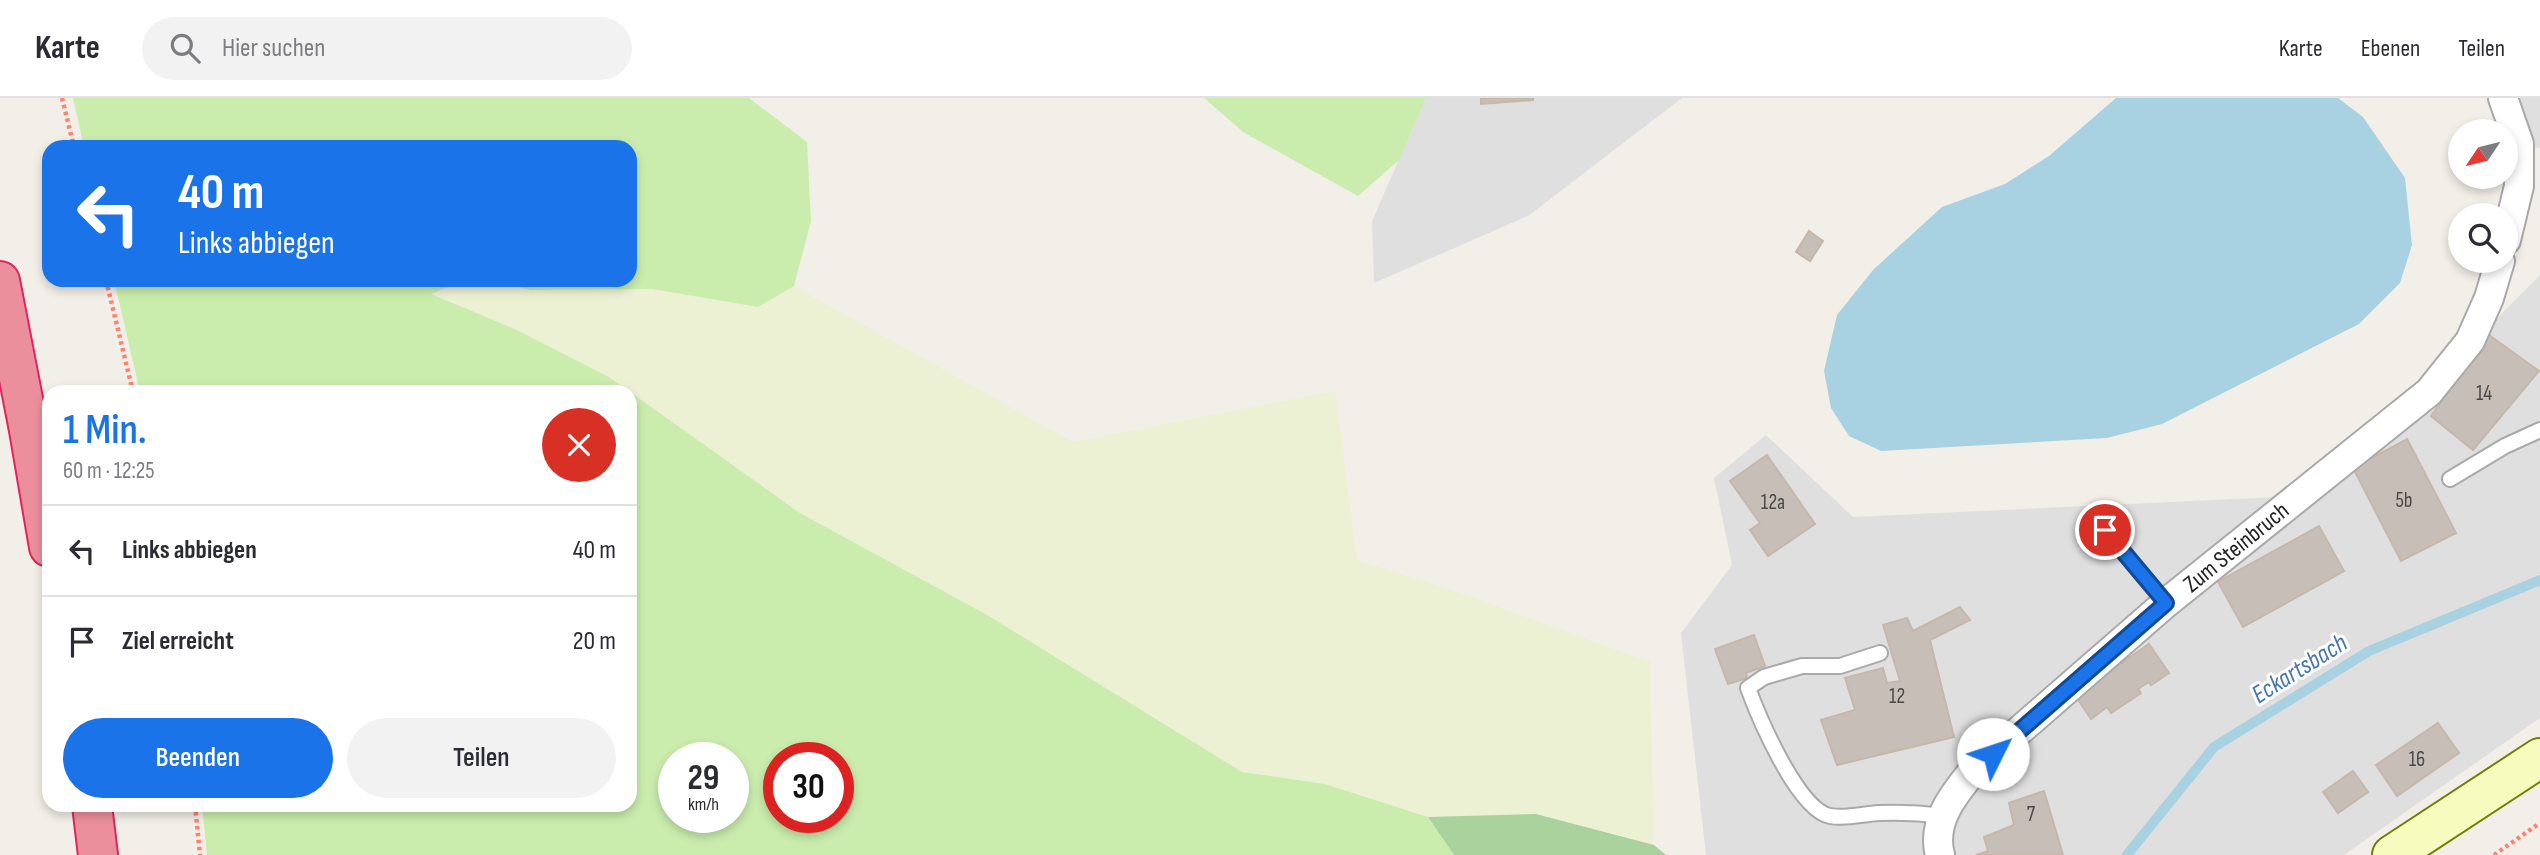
<!DOCTYPE html>
<html lang="de">
<meta charset="utf-8">
<style>
:root{--surface:#fff;--page:#f2f2f3;--text:#2b2b33;--muted:#7c7c81;--line:#e1e1e2;--accent:#1a73e8}
body{margin:0;font-family:"Sofia Sans Condensed",sans-serif;background:var(--page);color:var(--text);height:100vh;display:flex;flex-direction:column;font-size:26px;white-space:nowrap}
*{box-sizing:border-box;margin:0}
p{font-size:23px;color:var(--muted)}
.icon{flex:none;width:38px;height:38px;fill:none;stroke:currentColor;stroke-width:2;stroke-linecap:round;stroke-linejoin:round}
.map{position:relative;flex:1;overflow:hidden}
.sheet{position:absolute;left:42px;top:287px;width:595px;height:427px;display:flex;flex-direction:column;background:var(--surface);border-radius:21px;box-shadow:0 4px 10px #0003}
.sheet>*{flex:none}
.banner{position:absolute;left:42px;top:42px;width:595px;height:147px;border-radius:21px;box-shadow:0 4px 10px #0003;background:#1a73e8;color:#fff;overflow:hidden}
.needle{width:46px;rotate:235deg}
.fabs{position:absolute;left:2448px;top:21px;display:grid;gap:14px}
.fabs a{display:grid;place-items:center;width:70px;height:70px;border-radius:50%;background:var(--surface);box-shadow:0 4px 10px #0003;font-size:35px}
.speed{position:absolute;left:658px;top:644px;display:flex;gap:14px;font-size:35px;font-weight:700;text-align:center}
.speed>*{display:grid;place-content:center;width:91px;height:91px;border-radius:50%;background:var(--surface);box-shadow:0 4px 10px #0003;line-height:1}
.speed small{font-size:18px;font-weight:400}
.speed .limit{border:10px solid #d22;background:#fff;color:#111}
.pin{position:absolute;display:grid;place-items:center;width:60px;height:60px;color:#fff;margin:-30px;border:4px solid #fff;border-radius:50%;box-shadow:0 2px 7px #0007}
.me{position:absolute;width:77px;margin:-38px;rotate:49deg;stroke-linejoin:round;filter:drop-shadow(0 0 5px #0008)}
.turn{display:flex;align-items:center;gap:24px;height:147px;padding:0 21px;font-size:32px}
.turn .icon{width:91px;height:91px;stroke-width:2.5}
.turn b{display:block;font-size:49px;line-height:60px}
.round{display:grid;place-items:center;flex:none;width:74px;height:74px;border-radius:37px;background:var(--page)}
.overview{display:flex;align-items:center;justify-content:space-between;height:119px;padding:0 21px}
h1{font-size:42px;font-weight:600;line-height:52px;color:var(--accent)}
.primary-button{display:flex;gap:14px;margin-top:auto;padding:14px 21px}
.primary-button a{flex:1;height:80px;border-radius:42px;background:var(--accent);color:#fff;font-size:28px;font-weight:600;line-height:80px;text-align:center}
.primary-button a+a{background:var(--page);color:var(--text)}
ul{padding:0;list-style:none}
li{display:flex;align-items:center;gap:21px;height:91px;padding:0 21px;border-top:2px solid var(--line)}
li div{flex:1}
li b{display:block;font-size:26px}
li em{font-style:normal}
header{display:flex;align-items:center;gap:42px;box-sizing:border-box;height:98px;padding:0 35px;background:var(--surface);border-bottom:2px solid var(--line)}
header strong{font-size:33px}
nav{display:flex;gap:38px;margin-inline-start:auto;font-size:24px}
.search{width:490px;height:63px;background:var(--page);display:flex;align-items:center;gap:18px;box-sizing:border-box;padding:0 24px;border-radius:38px;color:var(--muted);font-size:26px}
.map>svg:first-child{display:block}
.residential{fill:#e0dfdf}
.farmland{fill:#edf1d4}
.grass{fill:#caedae;fill-rule:evenodd}
.forest{fill:#aad29c}
.water{fill:#a8d1e1}
.lines{fill:none;stroke-linecap:round;stroke-linejoin:round}
.stream{stroke:#a8d1e1;stroke-width:10}
.building{fill:#c7bfb7;stroke:#c5b7aa;stroke-width:2}
.lane-casing{stroke:#a9a9a9;stroke-width:18}
.street-casing{stroke:#a9a9a9;stroke-width:32}
.secondary-casing{stroke:#6d8001;stroke-width:42}
.highway-casing{stroke:#e2245d;stroke-width:42}
.path{stroke:#fe826d;stroke-width:4.5;stroke-dasharray:3.5 3.5;stroke-linecap:butt}
.lane{stroke:#fff;stroke-width:14}
.street{stroke:#fff;stroke-width:28}
.secondary{stroke:#f6fcbd;stroke-width:38}
.highway{stroke:#eb8f9c;stroke-width:38}
.route-casing{stroke:#114b97;stroke-width:18}
.route{stroke:#1a73e8;stroke-width:12}
.labels{text-anchor:middle;stroke-width:6;stroke-linejoin:round;paint-order:stroke}
.number-label{font-size:21px;fill:#4b4947}
.street-label{font-size:24px;fill:#222;stroke:#fff}
.water-label{font-size:26px;font-style:italic;fill:#4676ae;stroke:#fff}
</style>
<header>
<strong>Karte</strong>
<div class="search"><svg class="icon" aria-label="search" viewBox="0 0 24 24"><circle cx="10" cy="10" r="6"/><path d="M15 15l6 6"/></svg>Hier suchen</div>
<nav><a>Karte</a><a>Ebenen</a><a>Teilen</a></nav>
</header>
<div class="map">
<svg width="2540" height="757" viewBox="0 0 2540 757">
<rect width="100%" height="100%" fill="#f2efe8"/>
<path class="residential" d="M 1426,0 L 1682,0 L 1528,118 L 1374,185 L 1372,123 Z
M 2509,0 L 2540,0 L 2540,50 L 2528,49 Z
M 2540,177 L 2540,620 L 2344,757 L 1706,757 L 1681,535 L 1732,467 L 1714,380 L 1766,337 L 1853,419 L 2322,397 Z"/>
<path class="farmland" d="M 466,182 L 495,182 L 530,192 L 652,191 L 758,209 L 794,188 L 1073,344 L 1335,293 L 1357,462 L 1466,497 L 1650,564 L 1654,747 L 1536,716 L 1428,719 L 1325,686 L 1242,674 L 989,518 L 800,415 L 609,279 L 515,231 L 431,196 Z"/>
<path class="grass" d="M 73,0 L 749,0 L 807,44 L 811,123 L 794,188 L 758,209 L 652,191 L 530,192 L 495,182 L 630,182 L 630,49 L 84,49 Z
M 1204,0 L 1426,0 L 1399,62 L 1358,98 L 1243,34 Z
M 114,182 L 466,182 L 431,196 L 515,231 L 609,279 L 800,415 L 989,518 L 1242,674 L 1325,686 L 1428,719 L 1454,757 L 207,757 L 202,707 L 630,707 L 630,294 L 140,294 ZM 674,660 L 733,660 L 733,719 L 674,719 ZM 779,660 L 838,660 L 838,719 L 779,719 Z"/>
<path class="forest" d="M 1536,716 L 1654,747 L 1666,757 L 1454,757 L 1428,719 Z"/>
<path class="water" d="M 2116,0 L 2338,0 L 2363,19 L 2405,80 L 2412,147 L 2400,185 L 2359,226 L 2162,326 L 2107,340 L 1881,353 L 1849,338 L 1831,310 L 1824,273 L 1837,217 L 1873,172 L 1942,109 L 2005,86 L 2049,58 Z"/>
<g class="lines">
<path class="stream" d="M 2127,757 L 2214,649 L 2369,553 L 2540,482"/>
</g>
<path class="building" d="M 1481,0 L 1533,0 L 1533,2 L 1481,6 Z
M 1809,133 L 1823,143 L 1810,163 L 1796,154 Z
M 2489,237 L 2539,273 L 2473,352 L 2431,318 Z
M 2407,341 L 2456,435 L 2401,463 L 2353,370 Z
M 1767,357 L 1815,426 L 1768,458 L 1750,432 L 1760,425 L 1730,383 Z
M 2319,428 L 2344,473 L 2243,529 L 2218,484 Z
M 1960,509 L 1970,522 L 1930,542 L 1954,639 L 1837,667 L 1821,622 L 1855,612 L 1845,580 L 1883,570 L 1887,585 L 1900,583 L 1883,527 L 1907,520 L 1913,533 Z
M 1754,537 L 1765,568 L 1746,575 L 1747,580 L 1728,586 L 1715,551 Z
M 2149,546 L 2169,575 L 2151,587 L 2149,584 L 2138,591 L 2141,595 L 2111,615 L 2107,609 L 2091,621 L 2075,597 Z
M 2438,625 L 2459,655 L 2397,698 L 2376,667 Z
M 2353,673 L 2368,694 L 2338,715 L 2323,694 Z
M 2044,693 L 2063,757 L 1976,757 L 1988,753 L 1984,739 L 2014,727 L 2009,705 Z"/>
<g class="lines">
<defs>
<path id="lane" d="M 2450,381 L 2505,348 L 2540,332
M 2105,432 L 2166,505
M 1880,555 L 1840,568 L 1802,568 L 1764,579 L 1748,590 C 1759,620 1798,712 1830,718 C 1847,721 1862,716 1879,715 C 1901,714 1921,715 1943,718"/>
<path id="street" d="M 2503,0 L 2519,46 L 2519,88 L 2506,142
M 1940,757 C 1931,724 1954,696 1973,673 L 2166,505 L 2429,294 L 2470,243 L 2489,200 L 2500,163"/>
<path id="secondary" d="M 2392,757 L 2540,660"/>
<path id="highway" d="M 0,183 L 29,332 L 49,449
M 92,707 L 98,757"/>
</defs>
<use href="#lane" class="lane-casing"/>
<use href="#street" class="street-casing"/>
<use href="#secondary" class="secondary-casing"/>
<use href="#highway" class="highway-casing"/>
<path class="path" d="M 62,0 L 74,49
M 106,182 L 133,294
M 195,707 L 200,757
M 2494,757 L 2540,725"/>
<use href="#lane" class="lane"/>
<use href="#street" class="street"/>
<use href="#secondary" class="secondary"/>
<use href="#highway" class="highway"/>
</g>
<g class="lines">
<defs>
<path id="route" d="M 1993,656 L 2166,505 L 2105,432"/>
</defs>
<use href="#route" class="route-casing"/>
<use href="#route" class="route"/>
</g>
<g class="labels">
<g class="number-label">
<text x="2484" y="302">14</text>
<text x="2404" y="409">5b</text>
<text x="1773" y="411">12a</text>
<text x="1897" y="605">12</text>
<text x="2417" y="668">16</text>
<text x="2031" y="723">7</text>
</g>
<g class="street-label">
<text transform="translate(2236 449) rotate(-39)" y="8">Zum Steinbruch</text>
</g>
<g class="water-label">
<text transform="translate(2299 570) rotate(-32)" y="9">Eckartsbach</text>
</g>
</g>
</svg>
<div class="fabs">
<a><svg class="needle" viewBox="-14 -14 28 28"><path d="M0-13l5 13h-10z" fill="#e53935"/><path d="M0 13l5-13h-10z" fill="#7c7c81"/></svg></a>
<a><svg class="icon" aria-label="search" viewBox="0 0 24 24"><circle cx="10" cy="10" r="6"/><path d="M15 15l6 6"/></svg></a>
</div>
<div class="speed"><div>29<small>km/h</small></div><div class="limit">30</div></div>
<div class="pin" style="left:2105px;top:432px;background:#d93025"><svg class="icon" aria-label="arrive" viewBox="0 0 24 24"><path d="M6 21V4h12l-3 4 3 4H6"/></svg></div>
<svg class="me" style="left:1993px;top:656px" viewBox="-20 -20 40 40"><circle r="19" fill="#fff"/><path d="M0-13L10 11 0 6-10 11z" fill="#1a73e8"/></svg>
<div class="banner">
<div class="turn"><svg class="icon" aria-label="left" viewBox="0 0 24 24"><path d="M17 20v-9H6M10 6l-5 5 5 5"/></svg><div><b>40 m</b>Links abbiegen</div></div>
</div>
<section class="sheet">
<div class="overview"><div><h1>1 Min.</h1><p>60 m · 12:25</p></div><a class="round" style="background:#d93025;color:#fff"><svg class="icon" aria-label="close" viewBox="0 0 24 24"><path d="M6 6l12 12M18 6L6 18"/></svg></a></div>
<ul>
<li><svg class="icon" aria-label="left" viewBox="0 0 24 24"><path d="M17 20v-9H6M10 6l-5 5 5 5"/></svg><div><b>Links abbiegen</b></div><em>40 m</em></li>
<li><svg class="icon" aria-label="arrive" viewBox="0 0 24 24"><path d="M6 21V4h12l-3 4 3 4H6"/></svg><div><b>Ziel erreicht</b></div><em>20 m</em></li>
</ul>
<div class="primary-button"><a>Beenden</a><a>Teilen</a></div>
</section>
</div>
